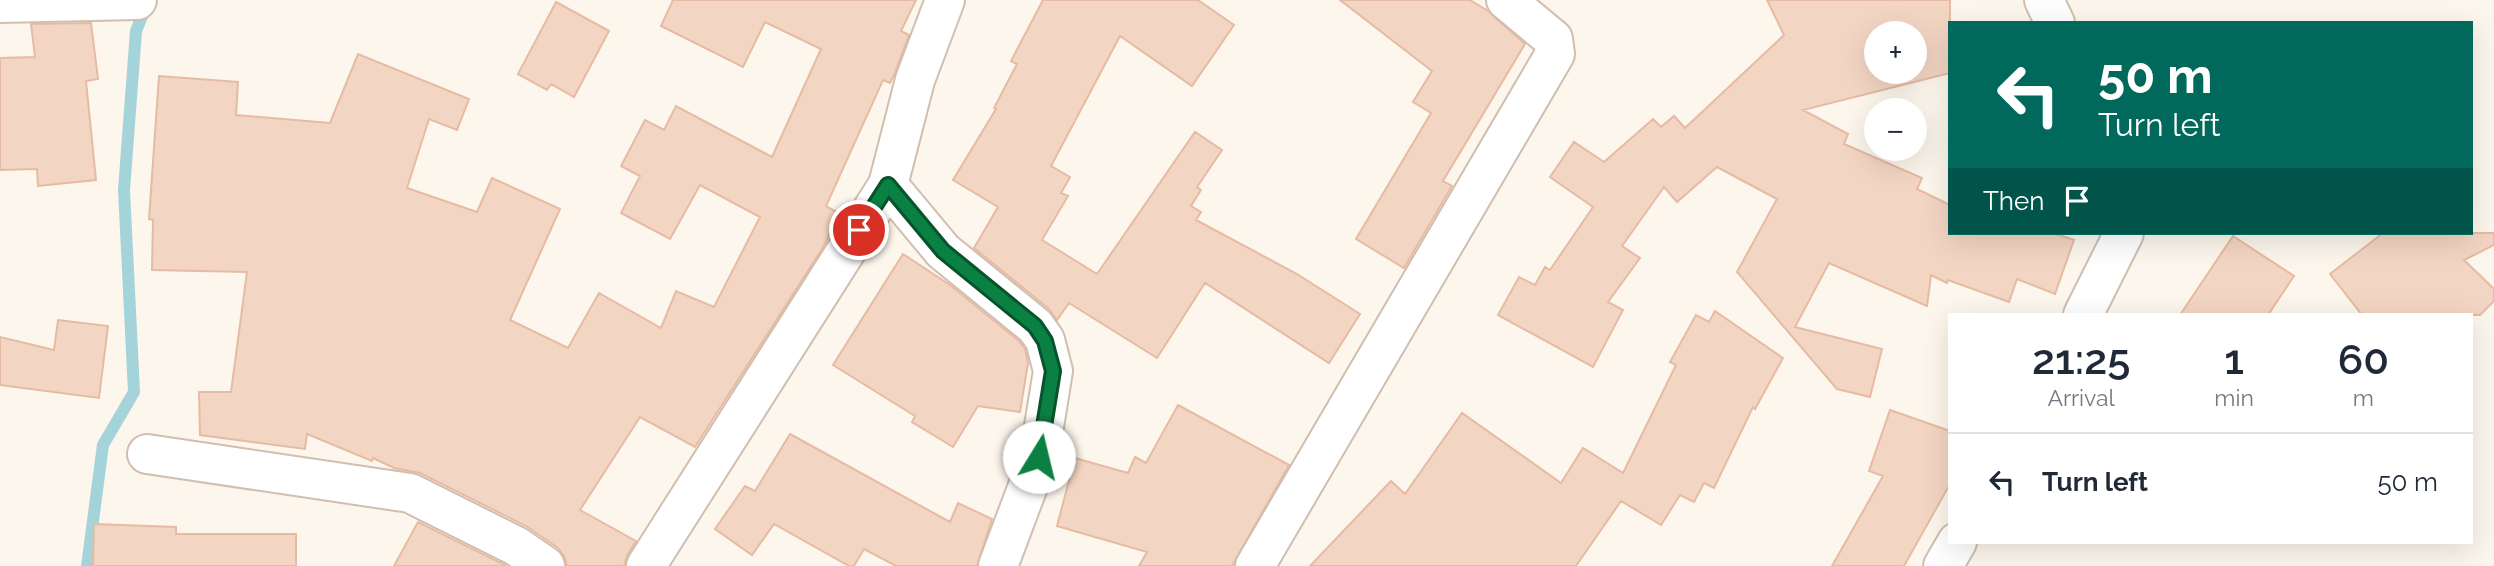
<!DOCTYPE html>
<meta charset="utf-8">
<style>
:root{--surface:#fff;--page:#f6f6f7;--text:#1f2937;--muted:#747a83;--line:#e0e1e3}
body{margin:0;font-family:Raleway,sans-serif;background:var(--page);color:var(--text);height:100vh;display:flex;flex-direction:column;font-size:26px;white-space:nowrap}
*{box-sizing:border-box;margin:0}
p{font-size:23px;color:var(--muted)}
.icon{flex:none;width:38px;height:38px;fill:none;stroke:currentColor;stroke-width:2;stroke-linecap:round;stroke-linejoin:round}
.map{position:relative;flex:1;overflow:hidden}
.side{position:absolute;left:1948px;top:313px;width:525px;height:231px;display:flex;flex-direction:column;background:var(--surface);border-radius:0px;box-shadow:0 7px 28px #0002}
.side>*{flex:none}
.hud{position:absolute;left:1948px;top:21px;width:525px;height:214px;border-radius:0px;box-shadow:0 7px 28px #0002;background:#00695c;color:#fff;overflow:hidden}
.fabs{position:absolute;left:1864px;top:21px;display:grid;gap:14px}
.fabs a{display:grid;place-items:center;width:63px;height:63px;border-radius:50%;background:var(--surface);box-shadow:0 7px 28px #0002;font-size:35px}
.pin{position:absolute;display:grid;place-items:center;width:60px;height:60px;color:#fff;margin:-30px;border:4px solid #fff;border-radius:50%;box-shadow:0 2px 7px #0007}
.me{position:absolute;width:77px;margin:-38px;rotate:9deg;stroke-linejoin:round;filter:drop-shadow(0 0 5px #0008)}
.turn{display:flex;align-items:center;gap:24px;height:147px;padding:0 35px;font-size:32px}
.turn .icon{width:91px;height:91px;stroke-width:2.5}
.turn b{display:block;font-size:49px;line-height:60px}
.then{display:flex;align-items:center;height:66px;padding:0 35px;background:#0003;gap:14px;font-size:26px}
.eta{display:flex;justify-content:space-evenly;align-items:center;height:119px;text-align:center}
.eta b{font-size:42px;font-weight:600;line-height:49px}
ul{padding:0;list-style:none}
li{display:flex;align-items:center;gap:21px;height:98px;padding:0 35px;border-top:2px solid var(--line)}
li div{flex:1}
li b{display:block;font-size:26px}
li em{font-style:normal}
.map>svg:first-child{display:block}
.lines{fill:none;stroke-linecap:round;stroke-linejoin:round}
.stream{stroke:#a5d3da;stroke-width:12}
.building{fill:#f3d5c3;stroke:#e6bba3;stroke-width:2;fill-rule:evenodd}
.minor-casing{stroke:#d1beb0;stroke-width:42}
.minor{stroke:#fff;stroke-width:38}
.route-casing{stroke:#07532c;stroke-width:18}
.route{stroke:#0b8043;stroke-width:12}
</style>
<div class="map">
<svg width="2494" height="566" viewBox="0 0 2494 566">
<rect width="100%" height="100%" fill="#fdf6ec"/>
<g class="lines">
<path class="stream" d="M 87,566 L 103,445 L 134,392 L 124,190 L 136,31 L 147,4"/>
</g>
<path class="building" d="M 673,0 L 916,0 L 901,31 L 909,35 L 894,75 L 890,83 L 883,80 L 826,206 L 840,214 L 822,249 L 695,447 L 640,417 L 580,510 L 636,541 L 628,554 L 624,566 L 567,566 L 564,556 L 558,548 L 526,526 L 420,473 L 394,468 L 373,458 L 372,461 L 307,434 L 305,449 L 200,435 L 199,392 L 231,392 L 247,272 L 152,270 L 153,220 L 149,219 L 159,76 L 238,82 L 236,115 L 330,123 L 358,54 L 469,99 L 457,130 L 429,119 L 407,188 L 477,212 L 492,178 L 560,209 L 510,320 L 568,348 L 599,293 L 661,328 L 676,291 L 714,307 L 760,217 L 700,185 L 670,239 L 621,213 L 640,176 L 621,166 L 645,120 L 664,130 L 676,106 L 772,157 L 821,49 L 765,22 L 743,67 L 661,26 Z
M 1043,0 L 1198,0 L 1234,25 L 1192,86 L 1120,36 L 1051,166 L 1070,177 L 1061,193 L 1068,196 L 1042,240 L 1097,274 L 1195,132 L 1222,150 L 1197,187 L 1201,190 L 1191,206 L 1201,212 L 1196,220 L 1297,274 L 1360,314 L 1329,363 L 1205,283 L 1157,358 L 1069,303 L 1057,320 L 1049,309 L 974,248 L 998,207 L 953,180 L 996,109 L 994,108 L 1017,64 L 1011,61 Z
M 1340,0 L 1470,0 L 1488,11 L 1525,44 L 1443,181 L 1452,186 L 1404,268 L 1356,239 L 1431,113 L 1413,102 L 1432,71 Z
M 1767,0 L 1950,0 L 1950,73 L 1803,110 L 1848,134 L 1844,144 L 1922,178 L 1917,189 L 1950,205 L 1950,233 L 2053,233 L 2074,240 L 2055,294 L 2017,279 L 2009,302 L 1948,280 L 1947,283 L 1931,275 L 1927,306 L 1829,263 L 1795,327 L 1882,349 L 1870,397 L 1837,389 L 1737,272 L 1777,199 L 1717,167 L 1677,202 L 1664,187 L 1622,246 L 1640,258 L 1608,302 L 1623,310 L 1593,367 L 1498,315 L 1519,277 L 1535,285 L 1545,267 L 1550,270 L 1593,207 L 1550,177 L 1574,142 L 1604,162 L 1653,119 L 1661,127 L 1674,116 L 1685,128 L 1784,35 ZM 1876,33 L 1914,33 L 1914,72 L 1876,72 Z
M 556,2 L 609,31 L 574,97 L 551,84 L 547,90 L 518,74 Z
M 91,23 L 98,79 L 86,81 L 96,180 L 38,186 L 37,169 L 0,170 L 0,58 L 35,57 L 31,24 Z
M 2383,233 L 2494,233 L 2494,245 L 2464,260 L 2494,289 L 2494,301 L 2480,315 L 2362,315 L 2330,274 Z
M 2233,236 L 2294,276 L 2268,315 L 2180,315 Z
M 903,254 L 950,285 L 1019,341 L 1025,349 L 1028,363 L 1020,412 L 978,406 L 953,447 L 912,422 L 915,416 L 833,365 Z
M 1715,311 L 1783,358 L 1755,409 L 1753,407 L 1714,488 L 1704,483 L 1694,502 L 1680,495 L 1661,525 L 1621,501 L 1576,566 L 1310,566 L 1391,481 L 1405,494 L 1462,413 L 1561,483 L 1583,448 L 1623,473 L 1676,365 L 1670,362 L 1696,315 L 1709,322 Z
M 58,320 L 108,326 L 99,398 L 0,385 L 0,337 L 54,350 Z
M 1178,405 L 1289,465 L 1232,566 L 1139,566 L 1147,552 L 1057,526 L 1075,458 L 1128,473 L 1135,457 L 1146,463 Z
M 1890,410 L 1950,431 L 1950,484 L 1904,566 L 1832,566 L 1883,476 L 1869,471 Z
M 790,434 L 950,522 L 958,503 L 992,519 L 977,566 L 896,566 L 864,549 L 854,566 L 849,566 L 774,524 L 752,555 L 715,529 L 745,486 L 755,491 Z
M 418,522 L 505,565 L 506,566 L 394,566 Z
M 94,524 L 176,527 L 176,534 L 296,534 L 296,566 L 93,566 Z"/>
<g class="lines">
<defs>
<path id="minor" d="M 2044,0 L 2055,23
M 0,3 L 137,0
M 888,185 L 943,251 L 1035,326 L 1045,340 L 1053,371 L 1039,457 L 998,566
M 2083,315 L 2124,233
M 147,454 L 410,493 L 516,546 L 545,566
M 646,566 L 888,185 L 915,80 L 945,0
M 1255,566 L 1555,54 L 1553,39 L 1506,0
M 1943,566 L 1957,542"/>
</defs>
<use href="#minor" class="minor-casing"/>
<use href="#minor" class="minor"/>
</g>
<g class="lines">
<defs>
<path id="route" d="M 859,230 L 888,185 L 943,251 L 1035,326 L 1045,341 L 1053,371 L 1039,457"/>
</defs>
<use href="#route" class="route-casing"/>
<use href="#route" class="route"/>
</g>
</svg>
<div class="fabs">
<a>+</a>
<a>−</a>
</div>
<div class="pin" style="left:859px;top:230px;background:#d93025"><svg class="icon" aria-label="arrive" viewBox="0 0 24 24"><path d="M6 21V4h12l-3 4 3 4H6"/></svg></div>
<svg class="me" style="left:1039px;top:457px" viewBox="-20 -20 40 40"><circle r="19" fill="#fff"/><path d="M0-13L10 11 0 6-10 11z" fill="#0b8043"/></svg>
<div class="hud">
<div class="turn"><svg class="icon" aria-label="left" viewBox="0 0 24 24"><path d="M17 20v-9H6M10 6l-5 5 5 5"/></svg><div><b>50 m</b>Turn left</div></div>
<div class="then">Then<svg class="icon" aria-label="arrive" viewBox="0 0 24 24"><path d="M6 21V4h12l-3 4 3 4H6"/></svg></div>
</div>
<section class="side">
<div class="eta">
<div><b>21:25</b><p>Arrival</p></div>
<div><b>1</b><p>min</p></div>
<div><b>60</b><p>m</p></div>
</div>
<ul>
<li><svg class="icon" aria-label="left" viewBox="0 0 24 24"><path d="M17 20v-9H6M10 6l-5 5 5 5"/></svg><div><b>Turn left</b></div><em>50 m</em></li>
</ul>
</section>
</div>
